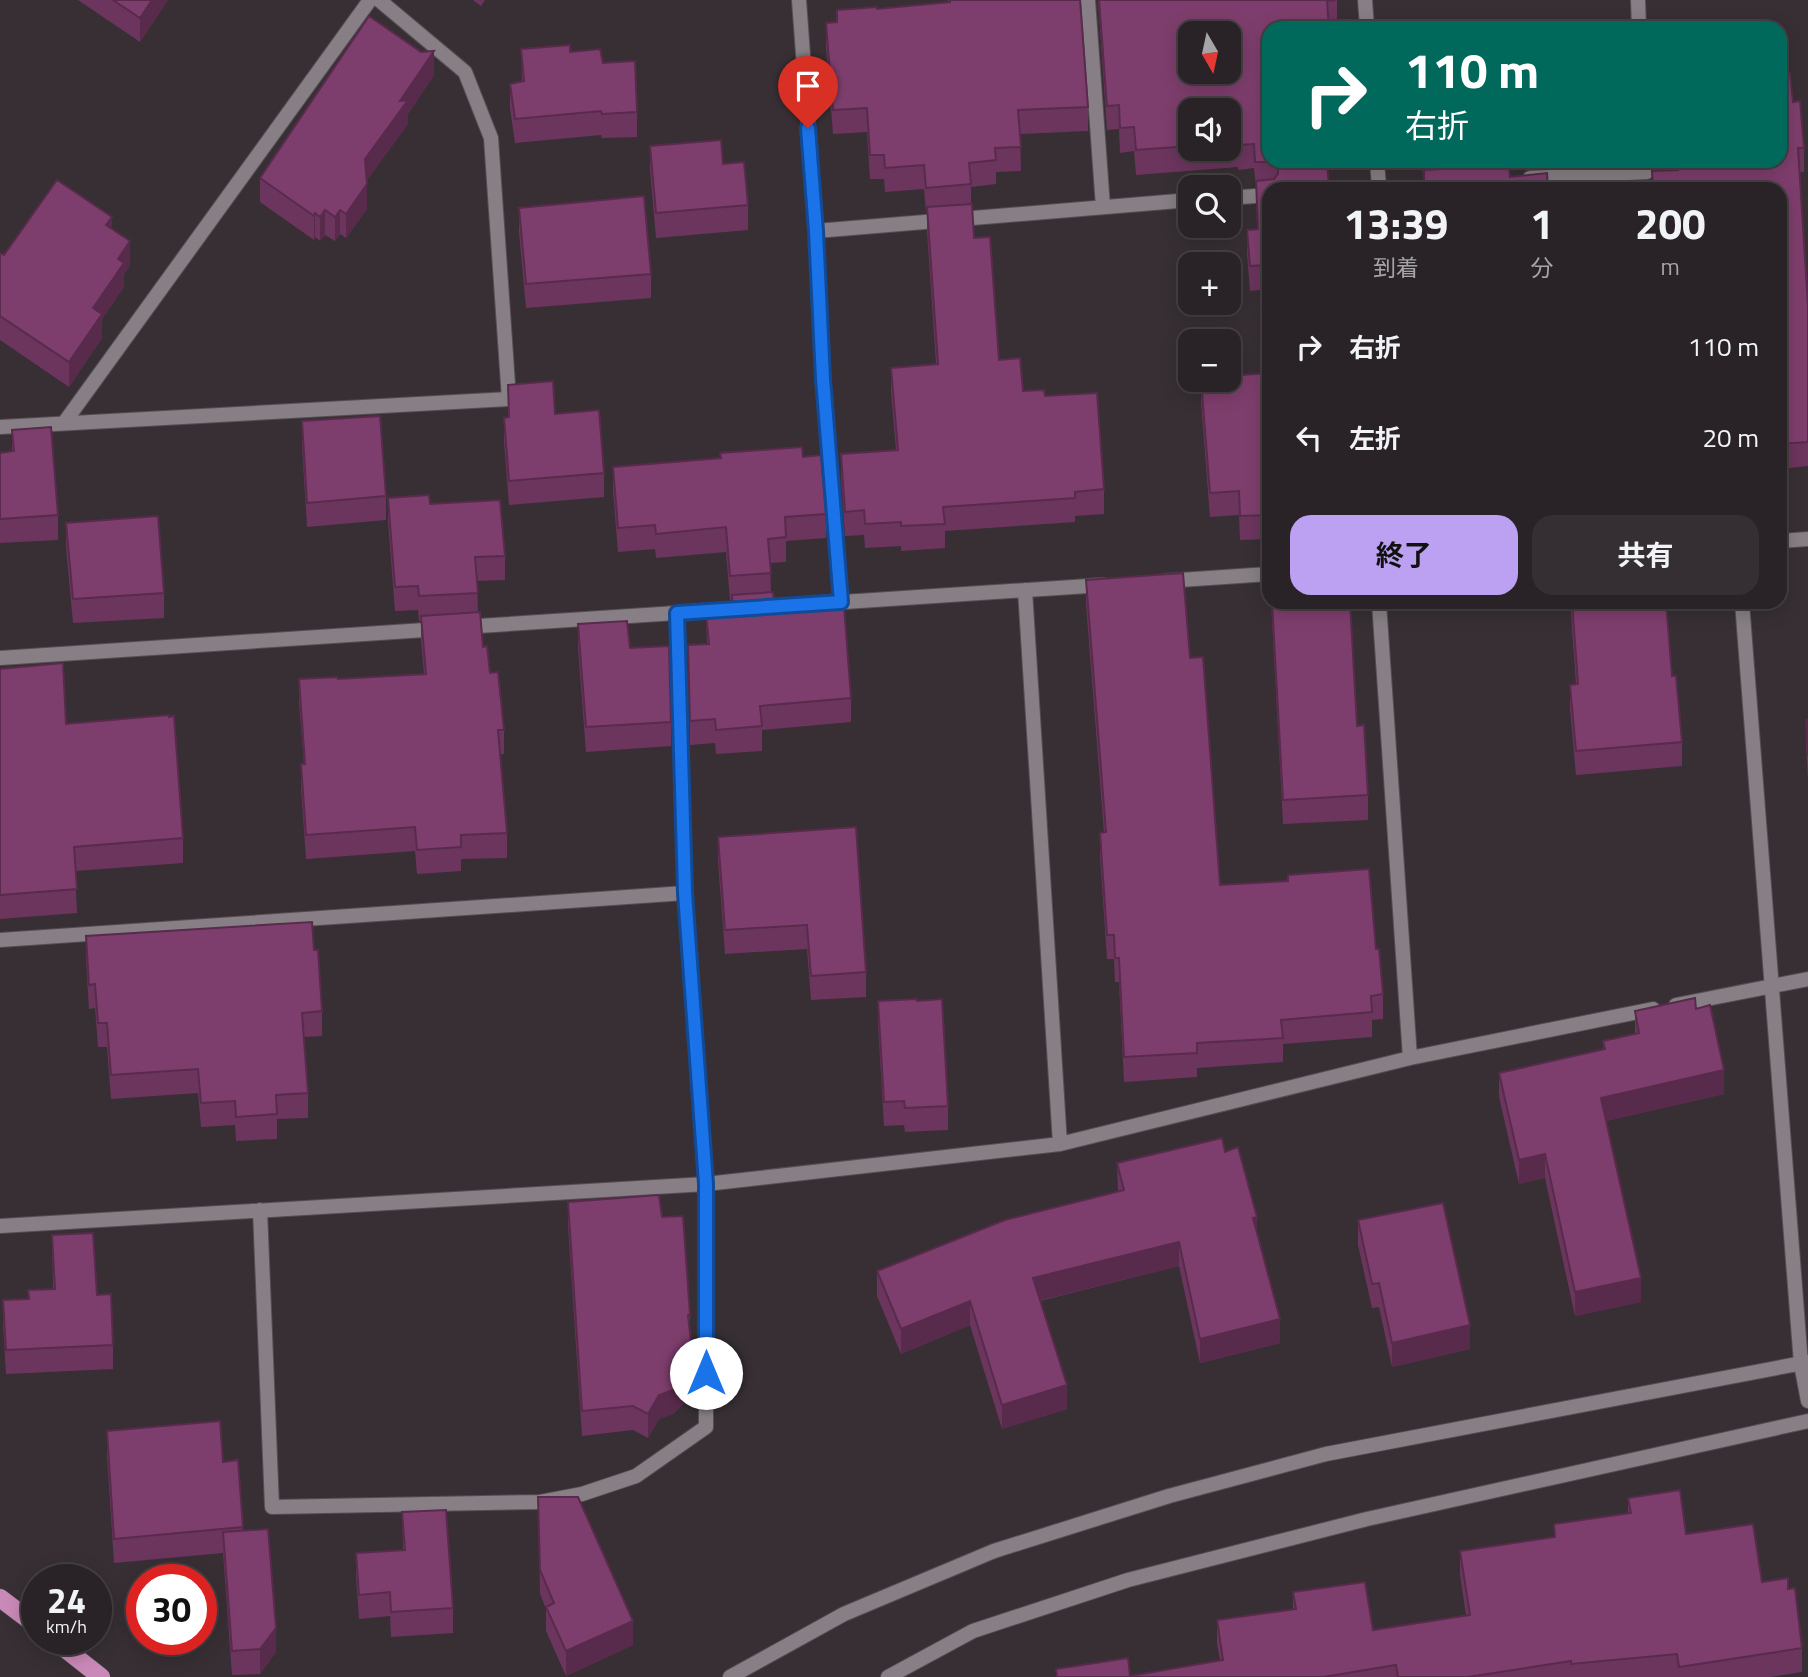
<!DOCTYPE html>
<html lang="ja">
<meta charset="utf-8">
<style>
:root{--surface:#292327;--page:#352f33;--text:#f1f3f6;--muted:#a5a4a7;--line:#454044;--accent:#bca0f2}
body{margin:0;font-family:"Titillium Web","Noto Sans JP",sans-serif;background:var(--page);color:var(--text);height:100vh;display:flex;flex-direction:column;font-size:26px;white-space:nowrap}
*{box-sizing:border-box;margin:0}
p{font-size:23px;color:var(--muted)}
.icon{flex:none;width:38px;height:38px;fill:none;stroke:currentColor;stroke-width:2;stroke-linecap:round;stroke-linejoin:round}
.map{position:relative;flex:1;overflow:hidden}
.drawer{position:absolute;left:1262px;top:182px;width:525px;height:427px;display:flex;flex-direction:column;background:var(--surface);border-radius:21px;box-shadow:0 4px 18px #0003,0 0 0 2px var(--line)}
.drawer>*{flex:none}
.banner{position:absolute;left:1262px;top:21px;width:525px;height:147px;border-radius:21px;box-shadow:0 4px 18px #0003,0 0 0 2px var(--line);background:#00695c;color:#fff;overflow:hidden}
.needle{width:46px;rotate:171deg}
.buttons{position:absolute;left:1178px;top:21px;display:grid;gap:14px}
.buttons a{display:grid;place-items:center;width:63px;height:63px;border-radius:14px;background:var(--surface);box-shadow:0 4px 18px #0003,0 0 0 2px var(--line);font-size:35px}
.speed{position:absolute;left:21px;top:1564px;display:flex;gap:14px;font-size:35px;font-weight:700;text-align:center}
.speed>*{display:grid;place-content:center;width:91px;height:91px;border-radius:50%;background:var(--surface);box-shadow:0 4px 18px #0003,0 0 0 2px var(--line);line-height:1}
.speed small{font-size:18px;font-weight:400}
.speed .limit{border:10px solid #d22;background:#fff;color:#111}
.pin{position:absolute;display:grid;place-items:center;width:60px;height:60px;color:#fff;margin:-72px -30px;border-radius:50% 50% 50% 0;rotate:-45deg;box-shadow:0 0 7px #0007}
.pin .icon{rotate:45deg}
.me{position:absolute;width:77px;margin:-38px;rotate:0deg;stroke-linejoin:round;filter:drop-shadow(0 0 5px #0008)}
.turn{display:flex;align-items:center;gap:24px;height:147px;padding:0 28px;font-size:32px}
.turn .icon{width:91px;height:91px;stroke-width:2.5}
.turn b{display:block;font-size:49px;line-height:60px}
.eta{display:flex;justify-content:space-evenly;align-items:center;height:119px;text-align:center}
.eta b{font-size:42px;font-weight:700;line-height:49px}
.action{display:flex;gap:14px;margin-top:auto;padding:14px 28px}
.action a{flex:1;height:80px;border-radius:21px;background:var(--accent);color:#111;font-size:28px;font-weight:700;line-height:80px;text-align:center}
.action a+a{background:var(--page);color:var(--text)}
ul{padding:0;list-style:none}
li{display:flex;align-items:center;gap:21px;height:91px;padding:0 28px}
li div{flex:1}
li b{display:block;font-size:26px}
li em{font-style:normal}
.map>svg:first-child{display:block}
.lines{fill:none;stroke-linecap:round;stroke-linejoin:round}
.service-casing{stroke:#544e52;stroke-width:16}
.minor-casing{stroke:#544e52;stroke-width:16}
.tertiary-casing{stroke:#544e52;stroke-width:16}
.primary-casing{stroke:#544e52;stroke-width:19}
.service{stroke:#877f85;stroke-width:14}
.minor{stroke:#877f85;stroke-width:14}
.tertiary{stroke:#877f85;stroke-width:14}
.primary{stroke:#ca8ab8;stroke-width:18}
.wall{fill:#6c355e;fill-rule:evenodd}
.shaded-wall{fill:#582b4c}
.building{fill:#7e3e6d;stroke:#582b4c;stroke-width:2;fill-rule:evenodd}
.route-casing{stroke:#114b97;stroke-width:18}
.route{stroke:#1a73e8;stroke-width:12}
</style>
<div class="map">
<svg width="1808" height="1677" viewBox="0 0 1808 1677">
<rect width="100%" height="100%" fill="#372f34"/>
<g class="lines">
<defs>
<path id="service" d="M 0,940 L 685,893"/>
<path id="minor" d="M 799,0 L 816,231 L 823,379 L 841,602
M 1088,0 L 1103,207
M 1365,0 L 1367,28
M 1638,0 L 1639,28
M 1377,161 L 1379,187
M 1530,178 L 1647,172 L 1647,161
M 1228,198 L 1269,195
M 816,231 L 1190,200
M 64,423 L 370,0
M 0,427 L 509,399 L 491,138 L 465,72 L 379,0
M 1780,541 L 1808,539
M 1165,581 L 1269,574
M 1025,590 L 1060,1144
M 1379,602 L 1410,1058
M 1742,602 L 1801,1364 L 1808,1401
M 463,627 L 1103,585
M 0,658 L 440,629
M 1676,1005 L 1808,979
M 260,1210 L 272,1507 L 540,1502 L 582,1494 L 636,1476 L 706,1427 L 706,1184 L 685,893 L 677,613
M 0,1226 L 706,1184 L 1060,1144 L 1410,1058 L 1653,1009"/>
<path id="tertiary" d="M 730,1677 L 844,1614 L 994,1551 L 1169,1496 L 1326,1454 L 1808,1362
M 888,1677 L 973,1631 L 1128,1580 L 1367,1519 L 1808,1421"/>
<path id="primary" d="M 0,1598 L 37,1626
M 54,1640 L 101,1677"/>
</defs>
<use href="#service" class="service-casing"/>
<use href="#minor" class="minor-casing"/>
<use href="#tertiary" class="tertiary-casing"/>
<use href="#primary" class="primary-casing"/>
<use href="#service" class="service"/>
<use href="#minor" class="minor"/>
<use href="#tertiary" class="tertiary"/>
<use href="#primary" class="primary"/>
</g>
<path class="wall" d="M 78,0 L 168,0 L 140,42 Z
M 473,0 L 485,0 L 481,6 Z
M 948,0 L 1080,0 L 1088,107 L 1088,131 L 1020,134 L 1021,171 L 996,172 L 996,184 L 971,187 L 971,204 L 974,238 L 999,360 L 1023,391 L 1045,396 L 1104,489 L 1104,514 L 1075,516 L 1075,522 L 945,531 L 945,548 L 901,551 L 901,546 L 865,548 L 864,535 L 845,536 L 841,478 L 841,454 L 896,450 L 891,392 L 891,368 L 936,364 L 927,231 L 927,212 L 926,212 L 924,189 L 885,192 L 884,179 L 870,179 L 867,132 L 833,134 L 826,47 L 826,23 L 837,22 L 837,10 L 877,9 L 948,2 Z
M 1098,0 L 1337,0 L 1337,24 L 1269,28 L 1327,161 L 1329,188 L 1424,181 L 1421,161 L 1508,161 L 1510,177 L 1548,189 L 1269,189 L 1269,289 L 1250,291 L 1247,254 L 1247,230 L 1257,229 L 1256,186 L 1254,168 L 1238,170 L 1238,167 L 1136,175 L 1134,151 L 1120,153 L 1119,129 L 1107,130 ZM 1190,110 L 1228,110 L 1228,149 L 1190,149 Z
M 521,49 L 570,52 L 603,63 L 637,112 L 637,137 L 602,138 L 601,135 L 515,143 L 510,108 L 510,84 L 522,82 Z
M 434,75 L 408,114 L 408,124 L 367,180 L 367,209 L 346,238 L 340,234 L 335,241 L 325,235 L 320,241 L 315,237 L 314,240 L 260,202 L 260,178 Z
M 1793,102 L 1804,148 L 1804,172 L 1799,172 L 1808,306 L 1808,466 L 1780,469 L 1780,189 L 1652,189 L 1652,171 L 1676,170 L 1675,161 L 1780,161 Z
M 650,146 L 723,164 L 748,205 L 748,230 L 656,238 L 650,170 Z
M 519,208 L 651,274 L 651,298 L 526,308 L 519,232 Z
M 112,228 L 130,265 L 124,274 L 124,287 L 102,319 L 102,338 L 69,387 L 0,340 L 0,253 L 4,255 Z
M 1269,373 L 1269,539 L 1240,540 L 1239,515 L 1210,517 L 1201,402 L 1201,380 Z
M 508,385 L 555,414 L 604,473 L 604,497 L 509,505 L 504,442 L 504,418 L 508,417 Z
M 302,421 L 386,496 L 386,520 L 307,527 L 302,446 Z
M 12,430 L 58,515 L 58,540 L 0,543 L 0,453 L 12,452 Z
M 803,457 L 826,514 L 826,538 L 786,541 L 786,562 L 770,563 L 771,592 L 775,612 L 851,698 L 851,722 L 762,730 L 762,751 L 716,754 L 715,743 L 690,745 L 688,645 L 707,644 L 706,615 L 732,612 L 732,600 L 730,600 L 726,552 L 656,558 L 655,549 L 618,552 L 613,491 L 613,467 Z
M 388,498 L 430,504 L 505,556 L 505,580 L 477,581 L 478,612 L 483,647 L 504,730 L 504,754 L 500,754 L 507,833 L 507,858 L 461,859 L 461,871 L 417,874 L 415,851 L 306,859 L 301,789 L 301,764 L 304,764 L 299,703 L 299,679 L 338,679 L 424,674 L 421,640 L 421,621 L 419,621 L 418,610 L 395,611 L 388,522 Z
M 66,523 L 164,593 L 164,618 L 73,623 L 66,547 Z
M 1086,580 L 1190,658 L 1220,885 L 1288,881 L 1376,949 L 1383,994 L 1383,1019 L 1372,1020 L 1372,1037 L 1283,1044 L 1283,1062 L 1197,1068 L 1197,1077 L 1124,1082 L 1119,982 L 1115,982 L 1114,959 L 1107,959 L 1100,857 L 1100,833 L 1104,833 L 1086,604 Z
M 1271,602 L 1350,602 L 1357,726 L 1368,795 L 1368,820 L 1283,824 Z
M 1570,602 L 1666,602 L 1672,676 L 1682,742 L 1682,766 L 1576,775 L 1570,709 L 1570,685 L 1576,684 Z
M 578,624 L 630,648 L 671,722 L 671,746 L 586,752 L 578,648 Z
M 0,669 L 66,724 L 183,838 L 183,863 L 75,871 L 77,913 L 0,919 Z
M 1808,719 L 1808,780 L 1806,744 L 1806,720 Z
M 718,837 L 866,972 L 866,997 L 811,1000 L 807,949 L 725,954 L 718,861 Z
M 86,936 L 314,950 L 322,1011 L 322,1036 L 304,1037 L 308,1093 L 308,1118 L 277,1119 L 277,1139 L 236,1141 L 235,1125 L 201,1127 L 198,1093 L 111,1099 L 107,1047 L 98,1047 L 95,1008 L 89,1009 L 86,960 Z
M 878,1001 L 948,1106 L 948,1130 L 905,1132 L 904,1125 L 884,1126 L 878,1025 Z
M 1696,1009 L 1724,1094 L 1606,1121 L 1641,1302 L 1575,1316 L 1545,1178 L 1519,1184 L 1499,1097 L 1499,1073 L 1603,1049 L 1603,1041 L 1635,1034 L 1635,1011 Z
M 1225,1152 L 1257,1233 L 1280,1343 L 1200,1363 L 1179,1266 L 1040,1301 L 1067,1409 L 1002,1429 L 970,1325 L 901,1354 L 877,1296 L 877,1271 L 1118,1191 L 1117,1163 Z
M 568,1202 L 662,1217 L 690,1315 L 690,1333 L 694,1393 L 673,1414 L 659,1419 L 648,1438 L 633,1430 L 582,1436 L 568,1226 Z
M 1358,1220 L 1470,1349 L 1392,1367 L 1379,1307 L 1372,1308 L 1358,1245 Z
M 52,1235 L 97,1295 L 113,1345 L 113,1369 L 6,1374 L 3,1324 L 3,1300 L 28,1299 L 28,1290 L 53,1289 Z
M 107,1431 L 223,1462 L 238,1460 L 243,1530 L 276,1652 L 260,1674 L 232,1675 L 223,1553 L 114,1563 L 107,1456 Z
M 538,1497 L 633,1645 L 566,1676 L 546,1631 L 546,1609 L 540,1594 Z
M 1628,1498 L 1762,1582 L 1788,1589 L 1802,1648 L 1802,1672 L 1771,1677 L 1056,1677 L 1056,1669 L 1130,1676 L 1220,1660 L 1217,1644 L 1217,1620 L 1293,1609 L 1293,1592 L 1373,1630 L 1466,1615 L 1460,1575 L 1460,1551 L 1554,1537 L 1554,1524 L 1628,1513 Z
M 402,1512 L 453,1608 L 453,1633 L 391,1637 L 390,1616 L 359,1619 L 356,1577 L 356,1553 L 403,1550 Z"/>
<path class="shaded-wall" d="M 152,0 L 168,0 L 140,42 L 140,18 Z
M 434,51 L 434,75 L 408,114 L 408,124 L 365,183 L 365,159 L 400,101 Z
M 367,184 L 367,209 L 346,238 L 346,214 Z
M 325,210 L 325,235 L 320,241 L 320,217 Z
M 340,210 L 340,234 L 335,241 L 335,217 Z
M 315,213 L 315,237 L 314,240 L 314,216 Z
M 112,217 L 112,241 L 106,225 Z
M 130,241 L 130,265 L 124,274 L 124,287 L 102,319 L 102,338 L 69,387 L 69,362 L 93,308 L 118,259 Z
M 1724,1070 L 1724,1094 L 1601,1122 L 1601,1098 Z
M 1545,1154 L 1545,1178 L 1519,1184 L 1519,1160 Z
M 1257,1217 L 1257,1241 L 1253,1218 Z
M 1179,1242 L 1179,1266 L 1033,1302 L 1033,1278 Z
M 1641,1278 L 1641,1302 L 1575,1316 L 1575,1292 Z
M 970,1301 L 970,1325 L 901,1354 L 901,1329 Z
M 1280,1319 L 1280,1343 L 1200,1363 L 1200,1339 Z
M 1470,1325 L 1470,1349 L 1392,1367 L 1392,1343 Z
M 694,1369 L 694,1393 L 673,1414 L 659,1419 L 648,1438 L 648,1414 L 659,1395 Z
M 1067,1385 L 1067,1409 L 1002,1429 L 1002,1405 Z
M 633,1621 L 633,1645 L 566,1676 L 566,1651 Z
M 276,1628 L 276,1652 L 260,1674 L 260,1649 Z"/>
<path class="building" d="M 113,0 L 152,0 L 140,18 Z
M 950,0 L 1080,0 L 1088,107 L 1018,110 L 1021,147 L 995,148 L 996,160 L 969,163 L 971,184 L 926,188 L 924,165 L 885,168 L 884,155 L 870,155 L 867,108 L 833,110 L 826,23 L 837,22 L 837,10 L 877,7 L 877,9 L 950,2 Z
M 1099,0 L 1336,0 L 1327,1 L 1329,28 L 1269,28 L 1269,161 L 1327,161 L 1329,188 L 1424,181 L 1424,170 L 1509,165 L 1510,177 L 1547,173 L 1548,189 L 1269,189 L 1269,265 L 1250,266 L 1247,230 L 1258,229 L 1256,181 L 1274,179 L 1278,174 L 1278,169 L 1273,162 L 1255,162 L 1254,144 L 1238,145 L 1238,143 L 1228,143 L 1228,110 L 1190,110 L 1190,146 L 1136,150 L 1134,127 L 1120,128 L 1119,105 L 1107,106 ZM 1190,33 L 1228,33 L 1228,72 L 1190,72 Z
M 369,16 L 421,52 L 434,51 L 400,101 L 408,100 L 365,159 L 367,184 L 346,214 L 340,210 L 335,217 L 325,210 L 320,217 L 315,213 L 314,216 L 260,178 Z
M 570,45 L 570,52 L 600,49 L 603,63 L 635,61 L 637,112 L 602,114 L 601,111 L 515,119 L 510,84 L 524,81 L 521,49 Z
M 1790,73 L 1793,102 L 1800,101 L 1804,148 L 1798,148 L 1808,306 L 1808,442 L 1780,444 L 1780,189 L 1653,189 L 1652,171 L 1678,170 L 1677,161 L 1780,161 L 1780,74 Z
M 721,140 L 723,164 L 744,162 L 748,205 L 656,213 L 650,146 Z
M 57,180 L 112,217 L 106,225 L 130,241 L 118,259 L 124,263 L 93,308 L 102,314 L 69,362 L 0,316 L 0,253 L 4,255 Z
M 644,196 L 651,274 L 526,284 L 519,208 Z
M 972,204 L 974,238 L 990,237 L 999,360 L 1020,358 L 1023,391 L 1044,390 L 1045,396 L 1097,393 L 1104,489 L 1075,492 L 1075,498 L 943,507 L 945,524 L 901,526 L 901,522 L 865,524 L 864,510 L 845,512 L 841,454 L 898,450 L 891,368 L 938,364 L 927,207 Z
M 1269,373 L 1269,515 L 1240,516 L 1239,491 L 1210,493 L 1201,380 L 1228,380 L 1228,376 Z
M 553,381 L 555,414 L 599,410 L 604,473 L 509,481 L 504,418 L 509,417 L 508,385 Z
M 380,416 L 386,496 L 307,503 L 302,421 Z
M 51,427 L 58,515 L 0,519 L 0,453 L 14,451 L 12,430 Z
M 802,447 L 803,457 L 821,455 L 826,514 L 785,517 L 786,537 L 768,539 L 771,573 L 730,576 L 726,527 L 656,534 L 655,525 L 618,528 L 613,467 L 721,458 L 720,453 Z
M 429,495 L 430,504 L 500,500 L 505,556 L 475,557 L 478,593 L 419,596 L 418,586 L 395,587 L 388,498 Z
M 158,516 L 164,593 L 73,599 L 66,523 Z
M 1183,573 L 1190,658 L 1203,657 L 1220,885 L 1288,881 L 1288,875 L 1369,869 L 1376,949 L 1379,949 L 1383,994 L 1371,996 L 1372,1012 L 1281,1020 L 1283,1038 L 1197,1043 L 1197,1053 L 1124,1057 L 1119,958 L 1115,958 L 1114,935 L 1107,935 L 1100,833 L 1106,832 L 1086,580 Z
M 773,592 L 775,612 L 844,606 L 851,698 L 760,706 L 762,726 L 716,730 L 715,719 L 690,721 L 688,645 L 709,644 L 706,615 L 733,612 L 732,595 Z
M 1272,602 L 1350,602 L 1357,726 L 1364,725 L 1368,795 L 1283,800 Z
M 1572,602 L 1666,602 L 1672,676 L 1676,676 L 1682,742 L 1576,751 L 1570,685 L 1578,684 Z
M 480,612 L 483,647 L 487,646 L 490,673 L 498,672 L 504,730 L 498,730 L 507,833 L 461,835 L 461,847 L 417,850 L 415,827 L 306,835 L 301,764 L 305,764 L 299,679 L 337,677 L 338,679 L 426,674 L 421,616 Z
M 627,621 L 630,648 L 669,646 L 671,722 L 586,727 L 578,624 Z
M 63,663 L 66,724 L 169,715 L 169,717 L 174,716 L 183,838 L 74,847 L 77,889 L 0,895 L 0,669 Z
M 1808,719 L 1808,756 L 1806,720 Z
M 856,827 L 866,972 L 811,976 L 807,925 L 725,930 L 718,837 Z
M 312,922 L 314,950 L 318,950 L 322,1011 L 302,1013 L 308,1093 L 276,1095 L 277,1114 L 236,1117 L 235,1101 L 201,1103 L 198,1069 L 111,1075 L 107,1023 L 98,1023 L 95,984 L 89,985 L 86,936 Z
M 1695,998 L 1696,1009 L 1710,1005 L 1724,1070 L 1601,1098 L 1641,1278 L 1575,1292 L 1545,1154 L 1519,1160 L 1499,1073 L 1605,1049 L 1603,1041 L 1639,1033 L 1635,1011 Z
M 916,999 L 917,1001 L 942,999 L 948,1106 L 905,1108 L 904,1101 L 884,1102 L 878,1001 Z
M 1222,1138 L 1225,1152 L 1238,1147 L 1257,1217 L 1253,1218 L 1280,1319 L 1200,1339 L 1179,1242 L 1033,1278 L 1067,1385 L 1002,1405 L 970,1301 L 901,1329 L 877,1271 L 1005,1220 L 1124,1190 L 1117,1163 Z
M 659,1195 L 662,1217 L 683,1216 L 690,1315 L 688,1315 L 694,1369 L 673,1390 L 659,1395 L 648,1414 L 633,1406 L 582,1411 L 568,1202 Z
M 1443,1203 L 1470,1325 L 1392,1343 L 1379,1283 L 1372,1284 L 1358,1220 Z
M 93,1233 L 97,1295 L 111,1294 L 113,1345 L 6,1350 L 3,1300 L 29,1299 L 28,1290 L 55,1289 L 52,1235 Z
M 220,1421 L 223,1462 L 238,1460 L 243,1527 L 114,1539 L 107,1431 Z
M 1680,1490 L 1686,1534 L 1753,1524 L 1762,1582 L 1788,1578 L 1788,1589 L 1795,1588 L 1802,1648 L 1679,1667 L 1677,1654 L 1571,1664 L 1571,1661 L 1468,1677 L 1398,1677 L 1396,1665 L 1323,1677 L 1057,1677 L 1056,1669 L 1128,1658 L 1130,1676 L 1223,1660 L 1217,1620 L 1296,1609 L 1293,1592 L 1365,1582 L 1373,1630 L 1470,1615 L 1460,1551 L 1555,1537 L 1554,1524 L 1631,1513 L 1628,1498 Z
M 538,1497 L 578,1497 L 633,1621 L 566,1651 L 546,1607 L 554,1603 L 540,1570 Z
M 446,1510 L 453,1608 L 391,1612 L 390,1592 L 359,1595 L 356,1553 L 405,1550 L 402,1512 Z
M 268,1529 L 276,1628 L 260,1649 L 232,1651 L 223,1532 Z"/>
<g class="lines">
<defs>
<path id="route" d="M 706,1373 L 706,1184 L 685,893 L 677,613 L 841,602 L 823,379 L 816,231 L 808,128"/>
</defs>
<use href="#route" class="route-casing"/>
<use href="#route" class="route"/>
</g>
</svg>
<div class="buttons">
<a><svg class="needle" viewBox="-14 -14 28 28"><path d="M0-13l5 13h-10z" fill="#e53935"/><path d="M0 13l5-13h-10z" fill="#a5a4a7"/></svg></a>
<a><svg class="icon" aria-label="sound" viewBox="0 0 24 24"><path d="M4 9h4l5-4v14l-5-4H4zM17 9q2 3 0 6"/></svg></a>
<a><svg class="icon" aria-label="search" viewBox="0 0 24 24"><circle cx="10" cy="10" r="6"/><path d="M15 15l6 6"/></svg></a>
<a>+</a>
<a>−</a>
</div>
<div class="speed"><div>24<small>km/h</small></div><div class="limit">30</div></div>
<div class="pin" style="left:808px;top:128px;background:#d93025"><svg class="icon" aria-label="arrive" viewBox="0 0 24 24"><path d="M6 21V4h12l-3 4 3 4H6"/></svg></div>
<svg class="me" style="left:706px;top:1373px" viewBox="-20 -20 40 40"><circle r="19" fill="#fff"/><path d="M0-13L10 11 0 6-10 11z" fill="#1a73e8"/></svg>
<div class="banner">
<div class="turn"><svg class="icon" aria-label="right" viewBox="0 0 24 24"><path d="M7 20v-9h11M14 6l5 5-5 5"/></svg><div><b>110 m</b>右折</div></div>
</div>
<section class="drawer">
<div class="eta">
<div><b>13:39</b><p>到着</p></div>
<div><b>1</b><p>分</p></div>
<div><b>200</b><p>m</p></div>
</div>
<ul>
<li><svg class="icon" aria-label="right" viewBox="0 0 24 24"><path d="M7 20v-9h11M14 6l5 5-5 5"/></svg><div><b>右折</b></div><em>110 m</em></li>
<li><svg class="icon" aria-label="left" viewBox="0 0 24 24"><path d="M17 20v-9H6M10 6l-5 5 5 5"/></svg><div><b>左折</b></div><em>20 m</em></li>
</ul>
<div class="action"><a>終了</a><a>共有</a></div>
</section>
</div>
